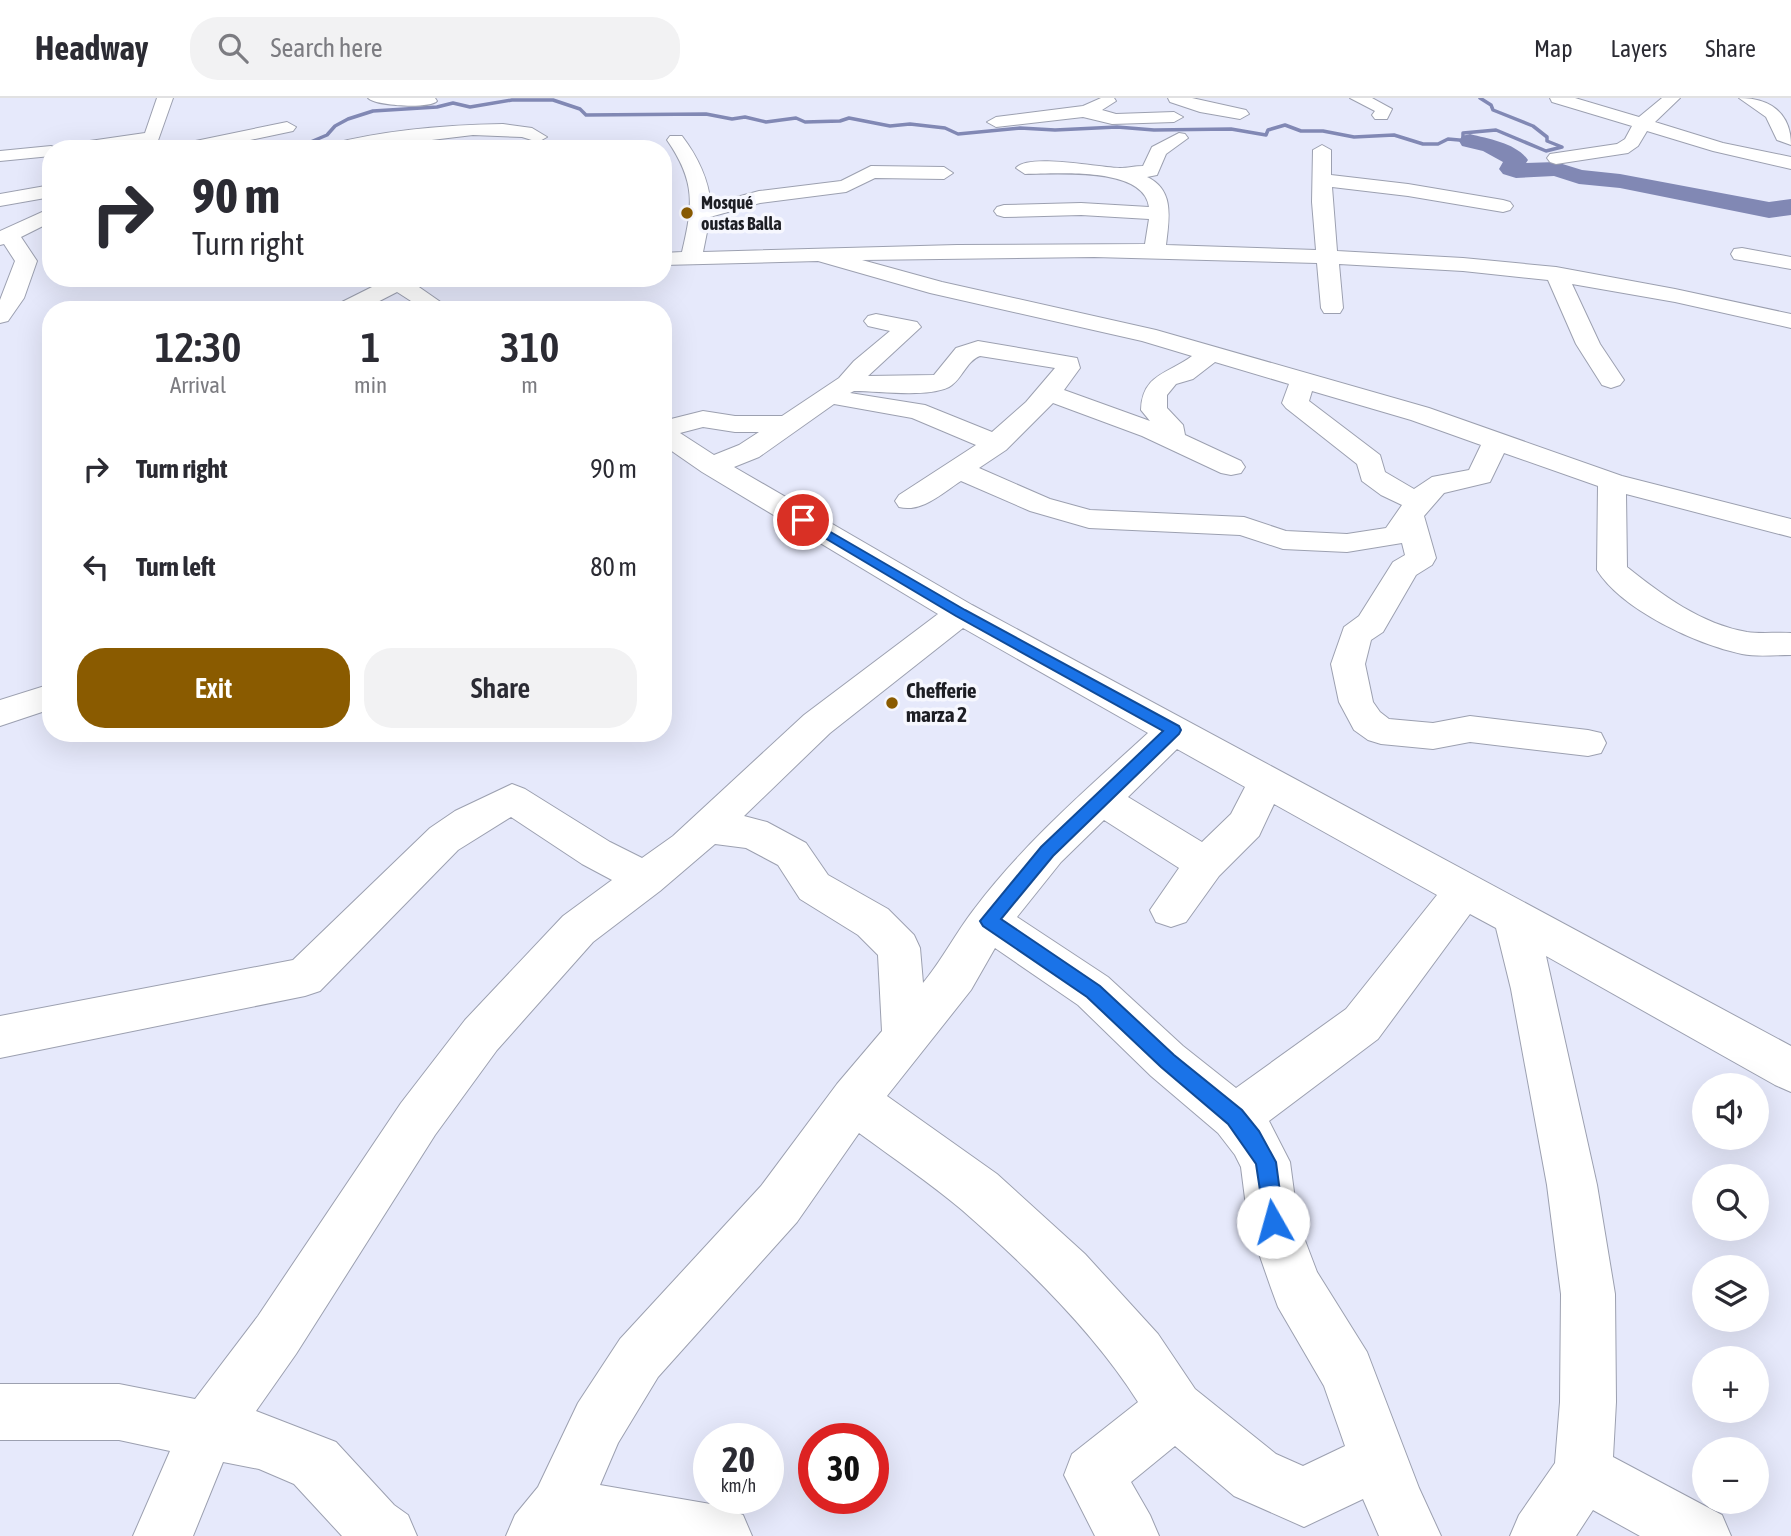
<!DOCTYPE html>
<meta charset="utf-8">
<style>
:root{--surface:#fff;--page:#f2f2f3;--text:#2b2b33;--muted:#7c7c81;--line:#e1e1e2;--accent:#8a5b00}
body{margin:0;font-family:"Asap Condensed",sans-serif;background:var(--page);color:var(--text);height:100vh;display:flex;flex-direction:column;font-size:26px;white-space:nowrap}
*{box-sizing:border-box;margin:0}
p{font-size:23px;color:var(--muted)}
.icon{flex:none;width:38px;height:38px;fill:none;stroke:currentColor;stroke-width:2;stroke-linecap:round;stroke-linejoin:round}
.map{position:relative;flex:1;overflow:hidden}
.drawer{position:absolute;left:42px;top:203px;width:630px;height:441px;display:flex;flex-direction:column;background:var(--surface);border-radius:28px;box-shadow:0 7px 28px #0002}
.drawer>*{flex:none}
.hud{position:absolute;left:42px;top:42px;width:630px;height:147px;border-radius:28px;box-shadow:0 7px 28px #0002;background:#fff;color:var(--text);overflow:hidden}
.tools{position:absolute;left:1692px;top:975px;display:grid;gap:14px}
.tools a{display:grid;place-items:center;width:77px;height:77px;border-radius:50%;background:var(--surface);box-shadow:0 7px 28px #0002;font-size:35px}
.speed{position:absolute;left:693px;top:1325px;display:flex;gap:14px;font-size:35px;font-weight:700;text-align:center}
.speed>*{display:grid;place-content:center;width:91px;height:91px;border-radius:50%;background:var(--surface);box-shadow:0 7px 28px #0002;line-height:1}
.speed small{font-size:18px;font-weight:400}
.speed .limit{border:10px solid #d22;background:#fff;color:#111}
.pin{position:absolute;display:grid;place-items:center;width:60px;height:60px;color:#fff;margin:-30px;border:4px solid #fff;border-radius:50%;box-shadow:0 2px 7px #0007}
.me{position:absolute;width:77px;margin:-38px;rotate:353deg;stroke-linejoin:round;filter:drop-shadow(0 0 5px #0008)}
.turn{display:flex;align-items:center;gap:24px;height:147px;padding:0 35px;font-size:32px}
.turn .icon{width:91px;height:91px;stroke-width:2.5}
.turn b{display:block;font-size:49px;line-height:60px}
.eta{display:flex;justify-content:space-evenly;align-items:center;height:119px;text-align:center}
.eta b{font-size:42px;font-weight:600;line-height:49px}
.button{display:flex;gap:14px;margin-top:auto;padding:14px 35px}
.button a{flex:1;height:80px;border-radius:28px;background:var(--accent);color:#fff;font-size:28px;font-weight:600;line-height:80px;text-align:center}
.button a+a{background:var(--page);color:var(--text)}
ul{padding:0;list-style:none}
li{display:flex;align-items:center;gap:21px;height:98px;padding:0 35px}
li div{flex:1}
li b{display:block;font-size:26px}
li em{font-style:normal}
header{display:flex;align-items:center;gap:42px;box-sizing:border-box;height:98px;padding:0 35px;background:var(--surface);border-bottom:2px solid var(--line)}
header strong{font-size:33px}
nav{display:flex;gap:38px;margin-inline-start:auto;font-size:24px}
.search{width:490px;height:63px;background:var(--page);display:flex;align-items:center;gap:18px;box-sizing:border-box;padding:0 24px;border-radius:28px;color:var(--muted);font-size:26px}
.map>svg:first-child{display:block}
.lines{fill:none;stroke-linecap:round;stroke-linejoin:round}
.stream{stroke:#8188b4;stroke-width:3.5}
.river{fill:#8188b4;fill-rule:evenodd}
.minor-casing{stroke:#9ca0b0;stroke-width:2}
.minor{fill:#fff;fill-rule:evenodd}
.route{fill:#1a73e8;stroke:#114b97;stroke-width:2}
.poi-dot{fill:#8a5b00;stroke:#f6f7fe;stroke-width:2.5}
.labels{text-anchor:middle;stroke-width:7;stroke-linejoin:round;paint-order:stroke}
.far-poi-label{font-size:18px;font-weight:bold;fill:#1d1e24;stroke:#f6f7fe;text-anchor:start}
.poi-label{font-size:21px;font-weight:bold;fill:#1d1e24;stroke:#f6f7fe;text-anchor:start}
</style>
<header>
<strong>Headway</strong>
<div class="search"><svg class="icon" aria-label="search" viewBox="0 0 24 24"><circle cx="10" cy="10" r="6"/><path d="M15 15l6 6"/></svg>Search here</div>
<nav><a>Map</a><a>Layers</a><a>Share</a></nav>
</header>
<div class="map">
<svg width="1791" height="1438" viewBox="0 0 1791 1438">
<rect width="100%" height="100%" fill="#e6e9fb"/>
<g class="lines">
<path class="stream" d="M 1469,43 L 1463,41 L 1463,35 L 1496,32 L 1546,53 L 1562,49 L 1547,43 L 1547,39 L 1533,28 L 1493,12 L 1491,7 L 1480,0
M 294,51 L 327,37 L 335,28 L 348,21 L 373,13 L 437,9 L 453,5 L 470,9 L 512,2 L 553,2 L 580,11 L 586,17 L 706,16 L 732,21 L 745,19 L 766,24 L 796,20 L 805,24 L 840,23 L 849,20 L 890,28 L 910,26 L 945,30 L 958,36 L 1020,30 L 1055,32 L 1117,29 L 1154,32 L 1231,31 L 1266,37 L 1268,32 L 1285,27 L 1301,33 L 1323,33 L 1354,39 L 1394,37 L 1423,46 L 1438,46 L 1448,41 L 1470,43"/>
<path class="river" d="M 1470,36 C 1489,41 1516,45 1528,62 L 1526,65 L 1556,64 L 1582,72 L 1620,76 L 1769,104 L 1791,101 L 1791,117 L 1769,120 L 1620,90 L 1579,86 L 1554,78 L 1516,80 L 1503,76 L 1499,71 L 1503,64 L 1483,53 L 1462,48 L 1459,43 L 1462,38 Z"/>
<defs>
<path id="minor" d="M 157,0 L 173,0 L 155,51 L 137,51 L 140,46 L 108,51 L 60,51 L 69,46 L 145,35 Z
M 368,0 L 435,0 L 437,3 C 430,11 376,8 368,0 Z
M 1101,0 L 1114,0 L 1116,3 L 1102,12 L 1116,16 L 1174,14 L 1183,19 L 1174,24 L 1112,26 L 1083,19 L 996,29 L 987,24 L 996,19 L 1083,8 Z
M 1168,0 L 1192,0 L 1246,12 L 1249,16 L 1240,21 L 1200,14 L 1170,4 Z
M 1350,0 L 1372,0 L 1392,11 L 1387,21 L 1375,21 L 1372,17 L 1375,13 Z
M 1550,0 L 1575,0 L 1639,19 L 1662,0 L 1680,0 L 1655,24 L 1723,45 L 1791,59 L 1791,71 L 1713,53 L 1647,33 L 1638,48 L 1628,55 L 1556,66 L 1550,64 L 1547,60 L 1550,56 L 1617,46 L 1625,41 L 1632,28 L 1552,4 Z
M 1739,0 C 1769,0 1791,14 1791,47 L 1777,42 L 1766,19 Z
M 287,24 L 296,29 L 293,33 L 208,51 L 172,51 L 181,46 Z
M 503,26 L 532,30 L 547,39 L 538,44 L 522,39 L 473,37 L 357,51 L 324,51 L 327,47 C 384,32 444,27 503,26 Z
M 1179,35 L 1185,36 L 1188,40 L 1166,56 L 1157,77 L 1147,79 C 1175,92 1169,121 1166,147 L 1316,152 L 1312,104 L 1313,52 L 1322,47 L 1331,52 L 1331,77 L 1408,86 L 1503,102 L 1510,104 L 1513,108 L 1510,112 L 1503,114 L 1408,98 L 1332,89 L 1337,153 L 1463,160 L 1556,169 L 1675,191 L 1791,216 L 1791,230 L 1675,204 L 1572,186 L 1600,246 L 1624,282 L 1620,287 L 1611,290 L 1602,287 L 1576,246 L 1548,182 L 1463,173 L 1339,166 L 1343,210 L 1340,215 L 1324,215 L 1321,210 L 1317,165 L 1094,159 L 862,162 L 942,184 L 1156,232 L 1429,310 L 1622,378 L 1791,421 L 1791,439 L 1626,396 L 1627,469 C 1662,497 1701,526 1747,534 C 1761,536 1777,534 1791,535 L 1791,557 C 1775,557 1757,559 1742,556 C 1696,546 1622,512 1597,472 L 1598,388 L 1504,355 L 1490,384 L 1444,395 L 1424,418 L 1436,460 L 1432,467 L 1416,477 L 1383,534 L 1371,542 L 1365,566 L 1373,604 L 1380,614 L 1389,621 L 1433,625 L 1470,618 L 1588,632 L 1601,635 L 1606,645 L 1601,655 L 1588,658 L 1470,644 L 1433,651 L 1381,646 L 1368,642 L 1354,632 L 1339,604 L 1331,566 L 1344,529 L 1359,518 L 1393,464 L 1405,457 L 1402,445 L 1347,454 L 1283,451 L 1240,437 L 1089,430 L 1030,413 L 961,383 C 942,395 922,415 899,409 L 895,403 L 899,397 L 976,347 L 912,320 L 834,306 L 759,359 L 734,369 L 972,507 L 1791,948 L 1791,994 L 1775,987 L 1546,858 L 1597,1087 L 1615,1196 L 1616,1304 L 1613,1359 L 1722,1417 L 1731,1438 L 1640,1438 L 1593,1412 L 1576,1438 L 1510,1438 L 1519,1417 L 1555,1365 L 1560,1304 L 1561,1196 L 1547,1087 L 1511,891 L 1496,830 L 1470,816 L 1378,941 L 1269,1023 L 1290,1064 L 1298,1124 L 1317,1174 L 1367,1254 L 1419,1390 L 1441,1438 L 1379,1438 L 1363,1401 L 1304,1429 L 1234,1398 L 1175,1348 L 1131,1384 L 1150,1417 L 1159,1438 L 1095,1438 L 1064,1377 L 1072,1356 L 1138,1304 C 1094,1234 1024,1166 962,1112 C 929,1084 893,1060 859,1035 L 797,1124 L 658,1279 L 618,1345 L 600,1387 L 722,1408 L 743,1417 L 752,1438 L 506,1438 L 515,1417 L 538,1389 L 578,1305 L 620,1241 L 761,1088 L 837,986 L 882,933 L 878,857 L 858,837 L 800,801 L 778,767 L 746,750 L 715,746 L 660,793 L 593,844 L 497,952 L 435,1037 L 296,1256 L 256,1313 L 336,1344 L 394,1407 L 408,1417 L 417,1438 L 342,1438 L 294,1386 L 259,1371 L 223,1364 L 193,1438 L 133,1438 L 170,1353 L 119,1342 L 0,1342 L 0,1286 L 119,1286 L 195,1301 L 258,1218 L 401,1005 L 465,922 L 563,818 L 612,782 L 582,766 L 511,719 L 458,752 L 320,893 L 305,898 L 0,960 L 0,918 L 293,862 L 430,730 L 455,713 L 512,686 L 525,691 L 610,744 L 642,760 L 673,738 L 804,617 L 938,516 L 702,374 L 663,347 L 663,323 L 703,313 L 735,318 L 782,318 L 839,280 L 854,263 L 890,233 L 868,228 L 864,223 L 868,218 L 876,216 L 917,224 L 921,229 L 868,278 L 934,277 L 956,250 L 978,243 L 1077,260 L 1080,270 L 1064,292 L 1150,323 L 1141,312 C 1142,276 1168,276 1192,258 L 1142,243 L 930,195 L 818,163 L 663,167 L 663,155 L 682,154 C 693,107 696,84 667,42 L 670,38 L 682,38 C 698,59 708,80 711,106 L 759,93 L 841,83 L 871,68 L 944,69 L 953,75 L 944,81 L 875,80 L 846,94 L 760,105 L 710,119 L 703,154 L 957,147 L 1145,146 L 1149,121 L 1081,117 L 1004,119 L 997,117 L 994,113 L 997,109 L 1004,107 L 1081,105 L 1149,109 C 1144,68 1055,76 1025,76 L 1016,70 C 1029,55 1100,70 1120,70 C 1128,70 1135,68 1143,68 L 1152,49 ZM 980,258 L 1055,270 L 1026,304 L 992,334 L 925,307 L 850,295 L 854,293 C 879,293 927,300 949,289 C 962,282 966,263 980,258 ZM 1215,264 L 1289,286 L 1282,305 L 1286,310 L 1357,366 L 1362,383 L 1381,397 L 1402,407 L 1386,430 L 1347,436 L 1286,433 L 1244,419 L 1090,412 L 1050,401 L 979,370 L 1006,352 L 1053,305 L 1142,338 L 1221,375 L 1231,377 L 1241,375 L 1245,369 L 1241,363 L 1185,337 L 1183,327 L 1167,310 L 1167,297 L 1176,286 L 1193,281 ZM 1312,293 L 1411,322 L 1481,347 L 1469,372 L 1432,379 L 1414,391 L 1385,374 L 1380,357 L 1309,303 ZM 703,329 L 735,334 L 759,334 L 739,347 L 714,357 L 680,335 ZM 963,530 L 1148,635 C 1088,690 1025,744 975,810 C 956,834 943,861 923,885 L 920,850 L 914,837 L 888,811 L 828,777 L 806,745 L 767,724 L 744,718 L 830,635 ZM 1177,651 L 1245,689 L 1231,716 L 1202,744 L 1128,699 ZM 1274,706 L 1437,797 L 1346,911 L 1236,990 L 1183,948 L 1108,879 L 1017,819 L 1061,764 L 1104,722 L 1179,770 L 1150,812 L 1156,824 L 1171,829 L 1186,824 L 1219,778 L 1259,738 ZM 995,850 L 1078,907 L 1151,978 L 1218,1035 L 1235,1057 L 1241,1069 L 1248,1124 L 1271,1190 L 1278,1209 L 1324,1288 L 1345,1348 L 1303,1368 L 1276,1356 L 1195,1291 L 1158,1236 L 1085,1156 L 997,1076 L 887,998 L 971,892 Z
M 51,48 L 59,51 L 51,51 L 51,58 L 0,63 L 0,53 Z
M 51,87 L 51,99 L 0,108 L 0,96 Z
M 51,110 L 51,124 L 21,139 L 37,163 L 24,200 L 8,223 L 0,225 L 0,202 L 15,163 L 4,146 L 0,147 L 0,133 Z
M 1742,150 L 1791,159 L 1791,171 L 1734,161 L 1731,156 L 1734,151 Z
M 379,180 L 406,180 L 452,212 L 425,212 L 397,194 L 362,212 L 333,212 L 336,207 L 382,184 Z
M 51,586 L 51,611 L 0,628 L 0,602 Z"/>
</defs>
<use href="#minor" class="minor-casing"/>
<use href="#minor" class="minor"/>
</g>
<path class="route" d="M 803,418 L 965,512 L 1179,628 L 1181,632 L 1179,636 L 1053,758 L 1001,821 L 1100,888 L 1174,957 L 1242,1012 L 1259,1033 L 1276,1064 L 1284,1124 L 1281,1132 L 1273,1135 L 1266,1132 L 1256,1066 L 1228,1026 L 1161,969 L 1087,899 L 983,828 L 980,823 L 1041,749 L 1163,633 L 956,518 L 798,424 L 798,419 Z"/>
<g class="poi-dot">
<circle cx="687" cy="115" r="7"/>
<circle cx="892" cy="605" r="7"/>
</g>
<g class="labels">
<g class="far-poi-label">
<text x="701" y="111">Mosqué<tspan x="701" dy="21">oustas Balla</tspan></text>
</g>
<g class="poi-label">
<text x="906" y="600">Chefferie<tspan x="906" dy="24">marza 2</tspan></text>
</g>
</g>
</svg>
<div class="tools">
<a><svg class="icon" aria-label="sound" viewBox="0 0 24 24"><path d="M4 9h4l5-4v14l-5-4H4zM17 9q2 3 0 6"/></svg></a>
<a><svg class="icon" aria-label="search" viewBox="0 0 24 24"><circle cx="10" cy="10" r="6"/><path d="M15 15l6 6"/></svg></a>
<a><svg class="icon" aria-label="layers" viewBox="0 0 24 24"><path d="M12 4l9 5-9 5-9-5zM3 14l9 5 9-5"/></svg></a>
<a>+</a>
<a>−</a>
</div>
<div class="speed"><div>20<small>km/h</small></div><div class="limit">30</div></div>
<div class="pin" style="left:803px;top:422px;background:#d93025"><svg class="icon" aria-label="arrive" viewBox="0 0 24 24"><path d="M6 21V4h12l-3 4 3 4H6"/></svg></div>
<svg class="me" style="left:1273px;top:1124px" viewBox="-20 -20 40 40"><circle r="19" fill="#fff"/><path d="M0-13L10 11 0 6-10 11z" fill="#1a73e8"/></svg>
<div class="hud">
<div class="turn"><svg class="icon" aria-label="right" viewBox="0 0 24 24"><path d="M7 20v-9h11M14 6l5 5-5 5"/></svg><div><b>90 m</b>Turn right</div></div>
</div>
<section class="drawer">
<div class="eta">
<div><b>12:30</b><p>Arrival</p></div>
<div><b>1</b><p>min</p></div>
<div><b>310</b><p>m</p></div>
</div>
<ul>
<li><svg class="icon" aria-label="right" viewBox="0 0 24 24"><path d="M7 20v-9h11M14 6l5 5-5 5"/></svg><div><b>Turn right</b></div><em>90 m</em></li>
<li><svg class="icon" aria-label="left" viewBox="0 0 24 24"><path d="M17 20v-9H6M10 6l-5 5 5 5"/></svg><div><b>Turn left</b></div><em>80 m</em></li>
</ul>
<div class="button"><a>Exit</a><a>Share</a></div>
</section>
</div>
